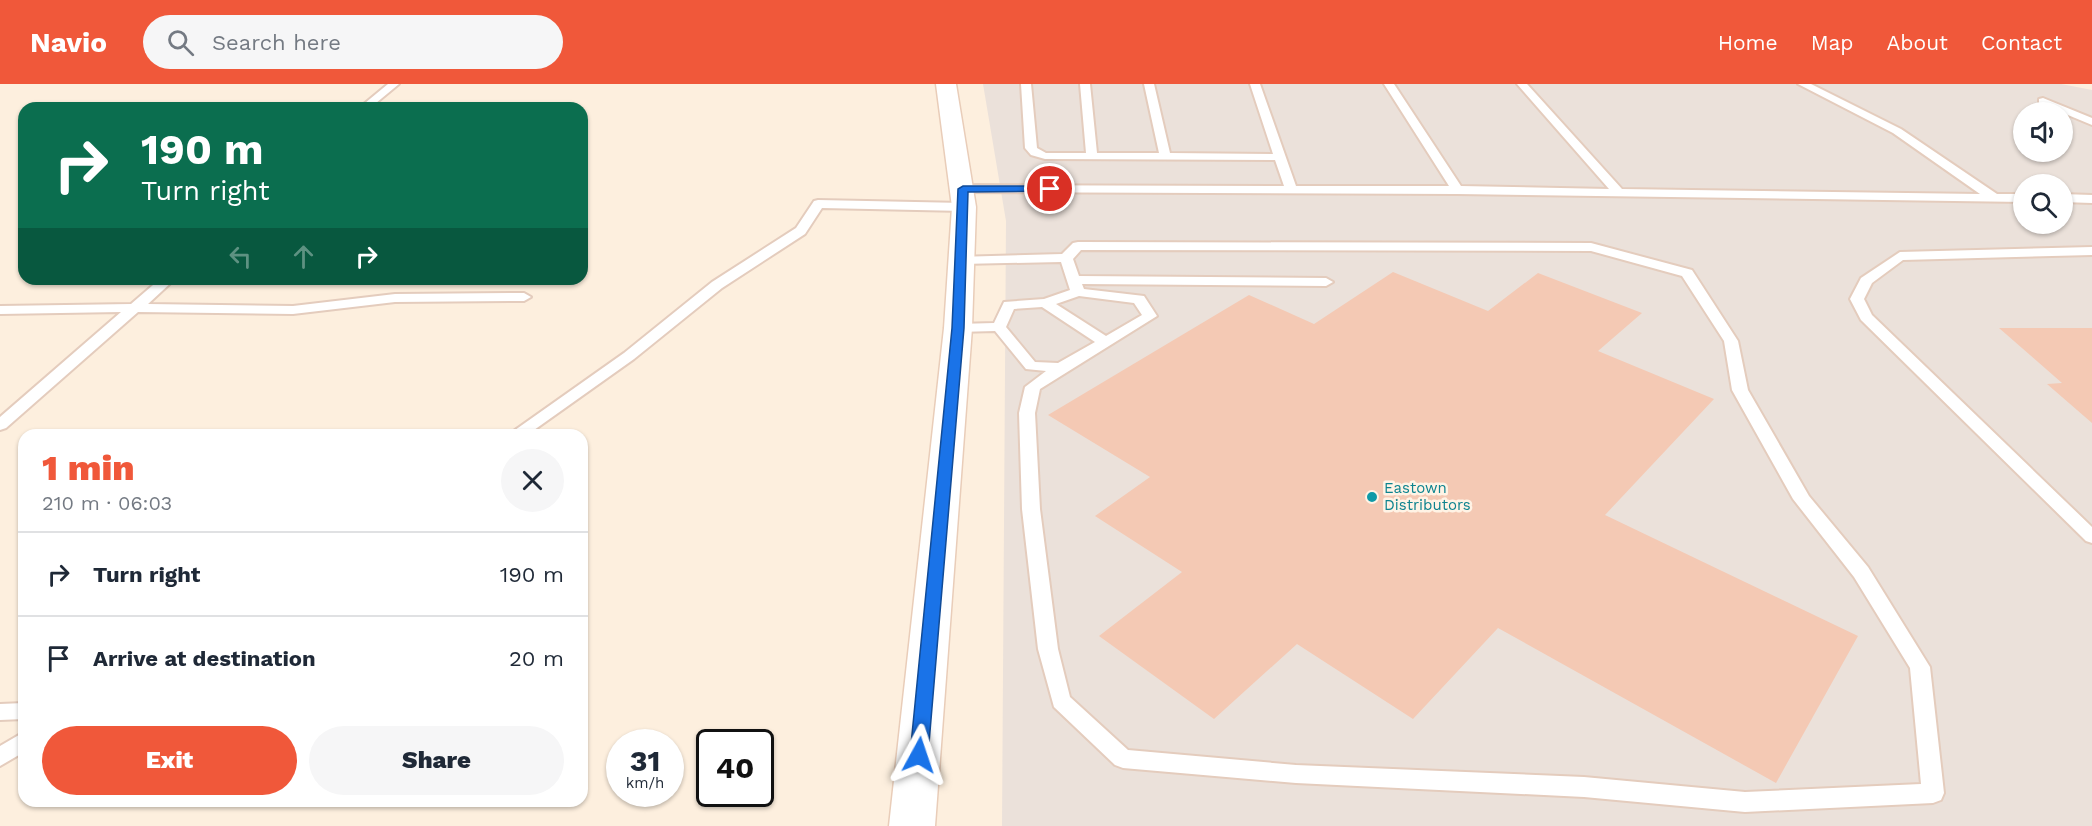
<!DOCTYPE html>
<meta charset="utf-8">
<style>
:root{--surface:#fff;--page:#f6f6f7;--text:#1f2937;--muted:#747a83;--line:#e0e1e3;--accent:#f0583a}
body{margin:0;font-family:"Work Sans",sans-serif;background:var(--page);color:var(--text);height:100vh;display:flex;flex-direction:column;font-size:22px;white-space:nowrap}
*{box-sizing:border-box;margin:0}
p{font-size:20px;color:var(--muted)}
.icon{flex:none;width:33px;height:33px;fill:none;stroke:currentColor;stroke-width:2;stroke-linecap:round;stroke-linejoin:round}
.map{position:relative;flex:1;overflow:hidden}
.details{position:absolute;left:18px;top:345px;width:570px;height:378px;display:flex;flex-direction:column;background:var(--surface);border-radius:18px;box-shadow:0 2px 4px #0004}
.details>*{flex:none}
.hud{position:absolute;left:18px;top:18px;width:570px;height:183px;border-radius:18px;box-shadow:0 2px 4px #0004;background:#0b6e4f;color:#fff;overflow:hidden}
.buttons{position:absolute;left:2013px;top:18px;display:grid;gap:12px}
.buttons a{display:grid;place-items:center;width:60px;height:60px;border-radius:50%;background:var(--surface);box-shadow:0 2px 4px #0004;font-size:30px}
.speed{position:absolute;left:606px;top:645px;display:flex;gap:12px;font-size:30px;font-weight:700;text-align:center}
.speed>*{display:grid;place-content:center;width:78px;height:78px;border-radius:50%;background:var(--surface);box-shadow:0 2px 4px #0004;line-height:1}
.speed small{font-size:15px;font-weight:400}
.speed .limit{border:3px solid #111;border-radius:9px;background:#fff;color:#111}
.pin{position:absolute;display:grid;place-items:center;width:51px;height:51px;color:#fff;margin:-26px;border:3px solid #fff;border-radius:50%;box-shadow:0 2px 6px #0007}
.me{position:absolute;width:66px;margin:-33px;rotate:5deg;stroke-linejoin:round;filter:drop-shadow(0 0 4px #0008)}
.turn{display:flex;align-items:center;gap:21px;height:126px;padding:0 24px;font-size:27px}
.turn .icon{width:78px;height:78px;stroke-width:2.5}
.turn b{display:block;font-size:42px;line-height:51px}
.lanes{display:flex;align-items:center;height:57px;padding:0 24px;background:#0003;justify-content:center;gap:30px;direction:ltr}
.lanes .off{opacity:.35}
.round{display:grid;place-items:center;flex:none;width:63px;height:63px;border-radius:32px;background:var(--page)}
.summary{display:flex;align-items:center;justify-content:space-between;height:102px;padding:0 24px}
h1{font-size:36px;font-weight:800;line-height:45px;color:var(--accent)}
.action{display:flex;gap:12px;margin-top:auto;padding:12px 24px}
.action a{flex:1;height:69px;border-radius:36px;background:var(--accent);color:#fff;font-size:24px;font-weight:800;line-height:69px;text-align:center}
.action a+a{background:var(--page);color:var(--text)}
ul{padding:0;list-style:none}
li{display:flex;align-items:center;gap:18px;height:84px;padding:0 24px;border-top:2px solid var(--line)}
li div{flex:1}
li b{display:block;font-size:22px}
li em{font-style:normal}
header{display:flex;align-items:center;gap:36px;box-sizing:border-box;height:84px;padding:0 30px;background:var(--accent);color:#fff}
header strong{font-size:28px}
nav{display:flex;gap:33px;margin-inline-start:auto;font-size:21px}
.search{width:420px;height:54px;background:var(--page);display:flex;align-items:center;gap:15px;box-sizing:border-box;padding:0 21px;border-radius:33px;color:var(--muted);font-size:22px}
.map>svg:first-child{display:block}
.industrial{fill:#ebe1da;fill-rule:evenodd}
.building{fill:#f4c9b4}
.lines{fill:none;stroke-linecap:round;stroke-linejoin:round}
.lane-casing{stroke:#e4ccbd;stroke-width:4}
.secondary-casing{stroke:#e9cdb9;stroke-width:3}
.lane{fill:#fff;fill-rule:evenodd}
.secondary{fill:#fff;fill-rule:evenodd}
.route{fill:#1a73e8;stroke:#114b97;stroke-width:1.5}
.culture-dot{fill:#0f9aa8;stroke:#fff3e5;stroke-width:2}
.labels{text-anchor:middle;stroke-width:5;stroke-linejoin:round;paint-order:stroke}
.culture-label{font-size:15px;fill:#0d838f;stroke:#fff3e5;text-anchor:start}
</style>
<header>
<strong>Navio</strong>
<div class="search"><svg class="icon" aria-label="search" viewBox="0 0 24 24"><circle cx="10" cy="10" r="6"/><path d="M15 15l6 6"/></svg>Search here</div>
<nav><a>Home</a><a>Map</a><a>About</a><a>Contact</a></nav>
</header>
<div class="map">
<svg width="2092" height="742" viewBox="0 0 2092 742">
<rect width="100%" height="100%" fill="#fdefde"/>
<path class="industrial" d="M 983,0 L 2061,0 L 2092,6 L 2092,742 L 1002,742 L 1006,137 ZM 2024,28 L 2062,28 L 2062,68 L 2024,68 ZM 2024,100 L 2062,100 L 2062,140 L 2024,140 Z"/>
<path class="building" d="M 1393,188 L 1488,227 L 1538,189 L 1642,229 L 1598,267 L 1714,315 L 1605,431 L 1858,552 L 1776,699 L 1498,544 L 1413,635 L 1297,560 L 1214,635 L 1099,552 L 1182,488 L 1095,432 L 1150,393 L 1048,331 L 1249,211 L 1314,240 Z
M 1999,244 L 2092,244 L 2092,339 L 2047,300 L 2062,299 Z"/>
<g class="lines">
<defs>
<path id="lane" d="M 388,0 L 399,0 L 370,24 L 359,24 Z
M 1021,0 L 1031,0 L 1037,64 L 1046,69 L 1086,69 L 1080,0 L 1090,0 L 1097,69 L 1159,69 L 1144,0 L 1154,0 L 1170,69 L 1273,70 L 1250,0 L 1260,0 L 1296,102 L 1449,102 L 1384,0 L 1394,0 L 1461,102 L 1609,105 L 1517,0 L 1527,0 L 1622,105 L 1980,110 L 1893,49 L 1798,0 L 1811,0 L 1901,45 L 1997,110 L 2024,110 L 2024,118 L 1457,110 L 959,108 L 957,105 L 963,101 L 1284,102 L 1275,76 L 1045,75 L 1031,71 L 1025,64 Z
M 2043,14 L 2092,34 L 2092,41 L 2039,19 L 2039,15 Z
M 2062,110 L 2092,111 L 2092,119 L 2062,118 Z
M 818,116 L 964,119 L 970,123 L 964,127 L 822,124 L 805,150 L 722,204 L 634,275 L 527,351 L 508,351 L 624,269 L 712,198 L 796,144 L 814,117 Z
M 1078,158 L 1591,159 L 1692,186 L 1738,257 L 1748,306 L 1809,412 L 1868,483 L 1930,583 L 1944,709 L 1941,716 L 1933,719 L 1745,728 L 1584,713 L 1296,699 L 1123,684 L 1115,681 L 1054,623 L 1038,565 L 1022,425 L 1019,329 L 1025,303 L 1046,287 L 1026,285 L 995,247 L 958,248 L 951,244 L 958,240 L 994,239 L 1004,218 L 1044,215 L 1070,206 L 1061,178 L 961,180 L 954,176 L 956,173 L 1062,170 L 1073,159 ZM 1081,166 L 1591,167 L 1682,192 L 1724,257 L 1732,306 L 1793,415 L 1854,493 L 1910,584 L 1921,700 L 1745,708 L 1584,693 L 1296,681 L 1128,666 L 1070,613 L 1058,565 L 1040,425 L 1035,329 L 1040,305 L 1157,232 L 1144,212 L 1084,205 L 1082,200 L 1326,202 L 1333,198 L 1326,194 L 1079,192 L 1073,175 ZM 1079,212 L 1134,219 L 1142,231 L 1106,252 L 1056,220 ZM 1042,223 L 1095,258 L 1058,279 L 1035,278 L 1006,243 L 1014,225 Z
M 2092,163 L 2092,171 L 1903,176 L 1872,199 L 1864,215 L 1872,231 L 2092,443 L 2092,459 L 2086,457 L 1861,236 L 1850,215 L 1861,194 L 1900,168 Z
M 160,195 L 175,195 L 148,220 L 293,222 L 395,210 L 524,209 L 531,213 L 524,217 L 395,218 L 293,230 L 138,228 L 6,344 L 0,346 L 0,333 L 121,228 L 0,230 L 0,222 L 131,220 Z
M 24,619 L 24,635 L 0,636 L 0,620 Z
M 24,648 L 24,668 L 0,682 L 0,662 Z"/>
<path id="secondary" d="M 936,0 L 956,0 L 976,123 L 972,244 L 935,742 L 889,742 L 944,244 L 952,123 Z"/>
</defs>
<use href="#lane" class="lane-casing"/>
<use href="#secondary" class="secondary-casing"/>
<use href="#lane" class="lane"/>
<use href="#secondary" class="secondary"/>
</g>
<path class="route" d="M 1050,102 L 1055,105 L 1054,107 L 968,108 L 964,244 L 928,671 L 925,676 L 919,678 L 912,676 L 910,671 L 952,244 L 958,105 L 963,102 Z"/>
<circle class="culture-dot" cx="1372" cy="413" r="6"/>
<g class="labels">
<g class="culture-label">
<text x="1384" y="409">Eastown<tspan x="1384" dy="17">Distributors</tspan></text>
</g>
</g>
</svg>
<div class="buttons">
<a><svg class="icon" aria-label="sound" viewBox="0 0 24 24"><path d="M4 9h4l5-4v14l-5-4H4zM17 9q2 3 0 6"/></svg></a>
<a><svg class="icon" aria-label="search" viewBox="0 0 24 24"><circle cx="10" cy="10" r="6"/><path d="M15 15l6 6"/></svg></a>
</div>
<div class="speed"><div>31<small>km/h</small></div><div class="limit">40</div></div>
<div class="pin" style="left:1050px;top:105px;background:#d93025"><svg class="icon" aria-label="arrive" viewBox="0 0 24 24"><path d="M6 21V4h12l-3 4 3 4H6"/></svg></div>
<svg class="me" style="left:919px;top:671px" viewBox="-20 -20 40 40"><path d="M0-17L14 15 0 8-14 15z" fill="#1a73e8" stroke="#fff" stroke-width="4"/></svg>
<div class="hud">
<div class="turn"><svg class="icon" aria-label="right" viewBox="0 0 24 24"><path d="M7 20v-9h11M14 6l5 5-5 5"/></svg><div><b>190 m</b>Turn right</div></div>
<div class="lanes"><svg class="icon off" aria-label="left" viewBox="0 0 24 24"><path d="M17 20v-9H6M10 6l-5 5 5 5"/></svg><svg class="icon off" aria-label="ahead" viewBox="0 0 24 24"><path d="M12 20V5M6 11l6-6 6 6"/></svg><svg class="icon" aria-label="right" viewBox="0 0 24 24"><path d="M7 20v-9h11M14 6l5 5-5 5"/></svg></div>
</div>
<section class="details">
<div class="summary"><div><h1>1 min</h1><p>210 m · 06:03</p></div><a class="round"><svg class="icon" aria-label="close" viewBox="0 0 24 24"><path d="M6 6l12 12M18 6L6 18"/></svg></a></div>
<ul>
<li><svg class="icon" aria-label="right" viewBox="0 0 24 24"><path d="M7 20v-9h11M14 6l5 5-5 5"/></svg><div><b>Turn right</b></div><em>190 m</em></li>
<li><svg class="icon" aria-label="arrive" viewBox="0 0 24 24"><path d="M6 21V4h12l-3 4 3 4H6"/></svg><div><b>Arrive at destination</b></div><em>20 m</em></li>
</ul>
<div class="action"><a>Exit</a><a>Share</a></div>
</section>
</div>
